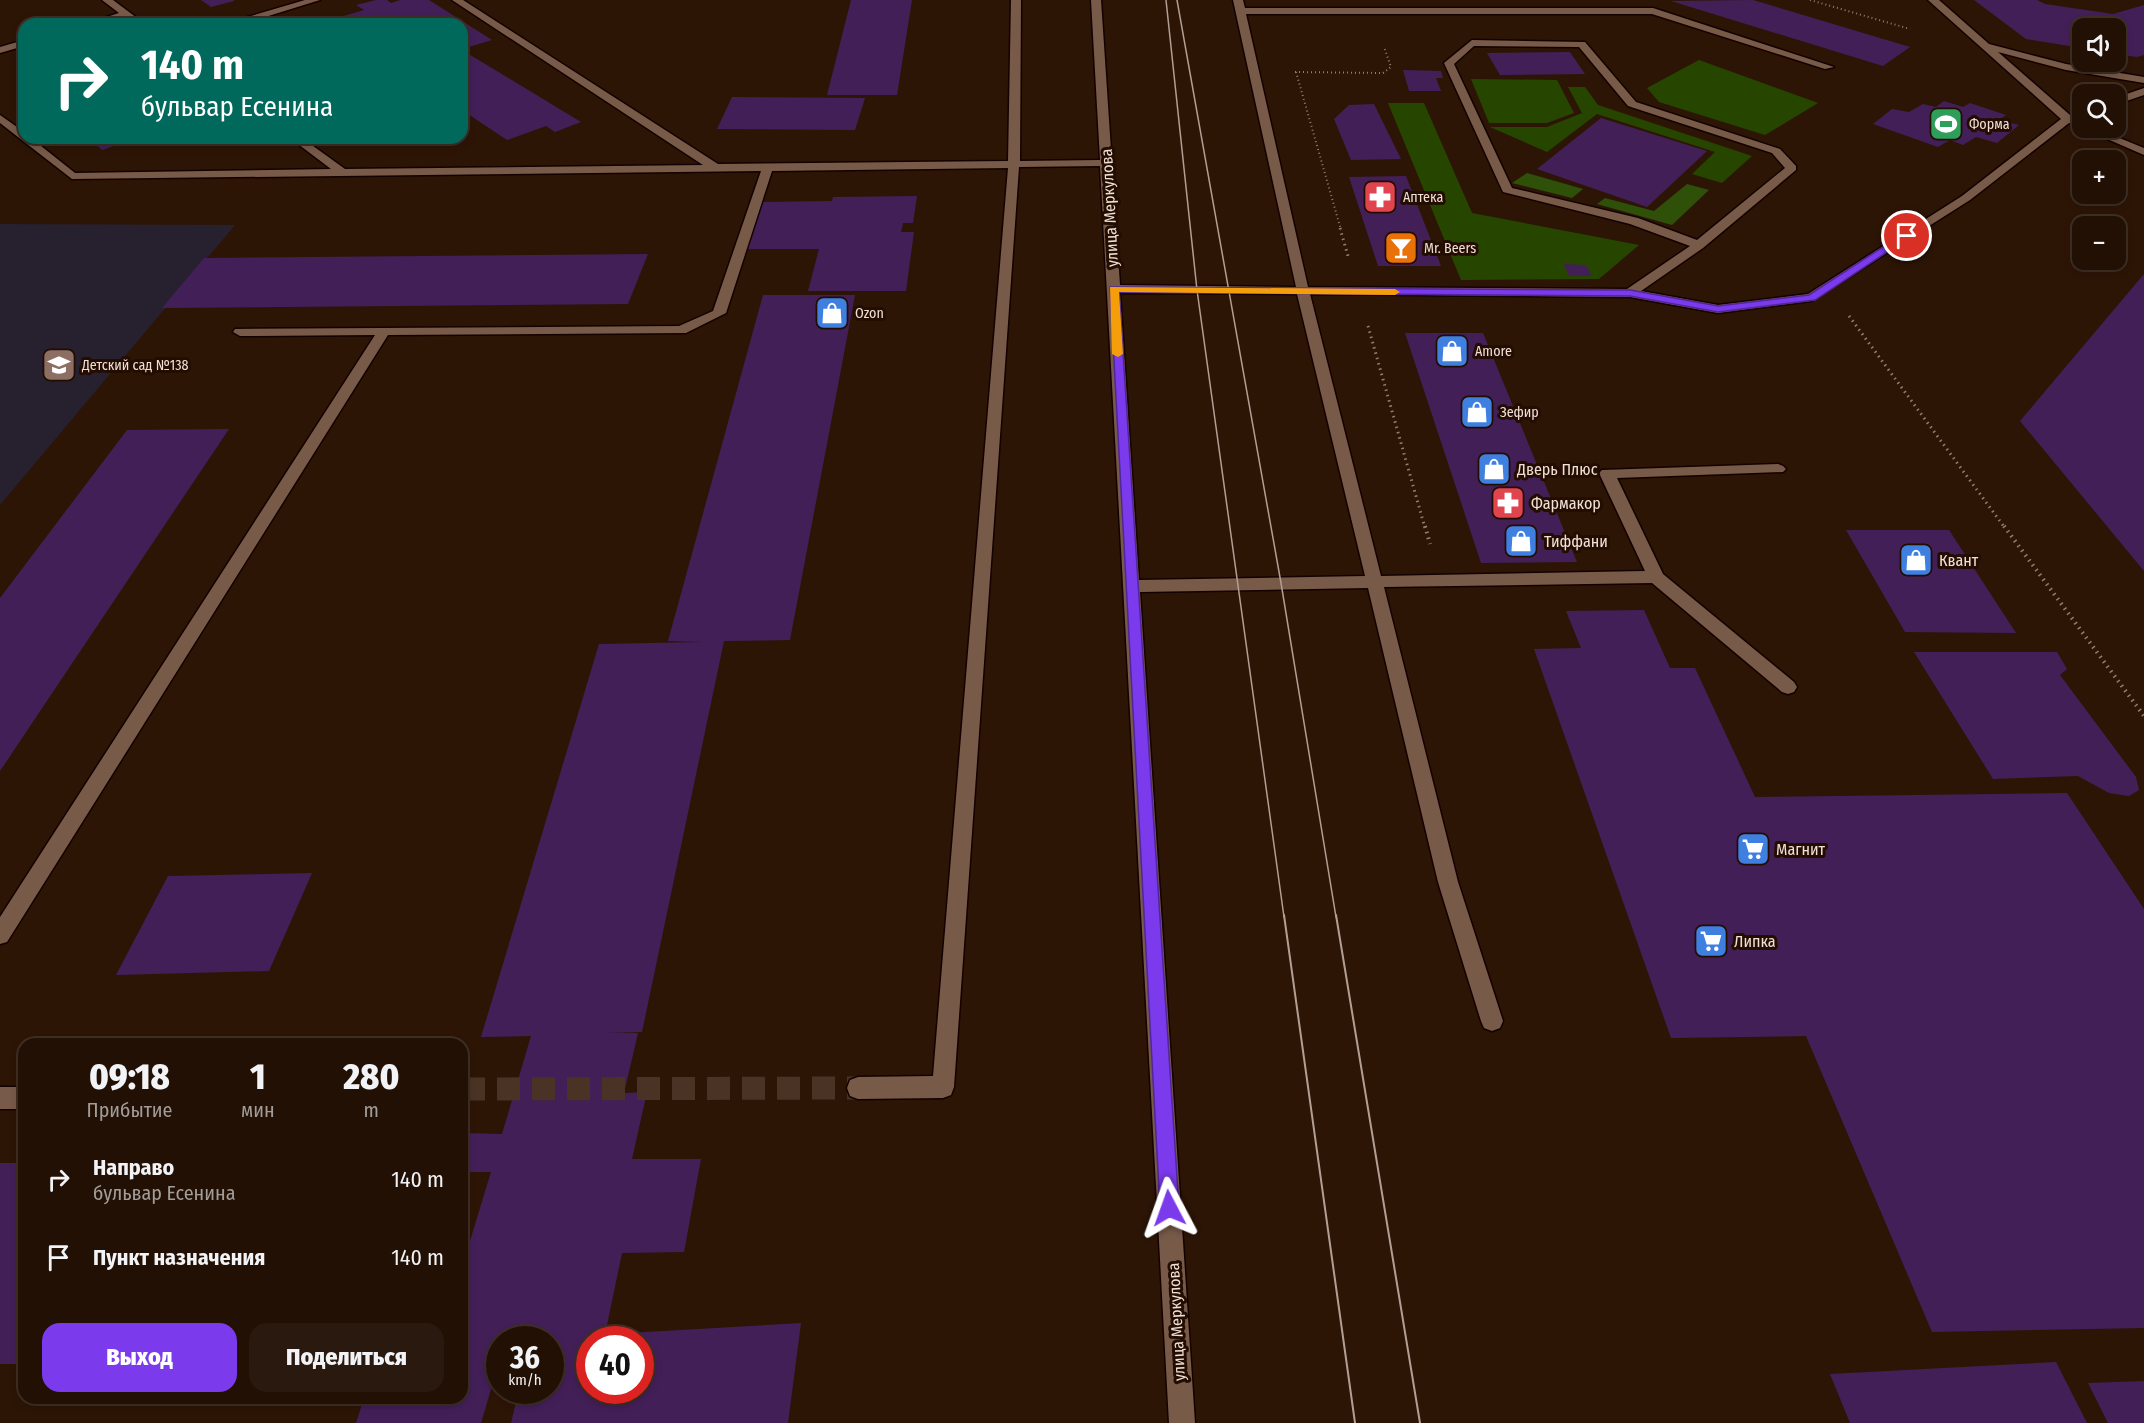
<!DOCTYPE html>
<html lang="ru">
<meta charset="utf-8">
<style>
:root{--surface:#221004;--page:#2a190e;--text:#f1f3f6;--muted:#a29d9a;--line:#3f3026;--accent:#7c3aed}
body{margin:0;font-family:"Fira Sans Condensed",sans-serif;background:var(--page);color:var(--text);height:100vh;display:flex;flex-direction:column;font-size:22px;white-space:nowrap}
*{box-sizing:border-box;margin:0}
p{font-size:20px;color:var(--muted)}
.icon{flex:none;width:33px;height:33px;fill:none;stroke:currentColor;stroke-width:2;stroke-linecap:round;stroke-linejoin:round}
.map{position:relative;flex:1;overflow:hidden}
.details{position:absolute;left:18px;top:1038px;width:450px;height:366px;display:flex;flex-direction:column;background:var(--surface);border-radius:18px;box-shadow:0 3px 9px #0003,0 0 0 2px var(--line)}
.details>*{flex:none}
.top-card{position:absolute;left:18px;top:18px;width:450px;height:126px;border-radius:18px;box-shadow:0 3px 9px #0003,0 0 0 2px var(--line);background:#00695c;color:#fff;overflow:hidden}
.fabs{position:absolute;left:2072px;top:18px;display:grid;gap:12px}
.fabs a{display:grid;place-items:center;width:54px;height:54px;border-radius:12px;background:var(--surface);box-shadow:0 3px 9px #0003,0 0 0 2px var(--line);font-size:30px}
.speed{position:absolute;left:486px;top:1326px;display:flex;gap:12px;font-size:30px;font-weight:700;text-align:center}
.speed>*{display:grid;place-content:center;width:78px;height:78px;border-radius:50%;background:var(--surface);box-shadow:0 3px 9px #0003,0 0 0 2px var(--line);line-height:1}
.speed small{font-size:15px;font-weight:400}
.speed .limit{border:9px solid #d22;background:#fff;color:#111}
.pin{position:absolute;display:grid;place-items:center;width:51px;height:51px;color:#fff;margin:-26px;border:3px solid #fff;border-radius:50%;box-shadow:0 2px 6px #0007}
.me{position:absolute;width:66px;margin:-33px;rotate:356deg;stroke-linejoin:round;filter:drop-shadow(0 0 4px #0008)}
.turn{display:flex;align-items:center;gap:21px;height:126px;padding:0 24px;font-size:27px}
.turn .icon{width:78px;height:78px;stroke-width:2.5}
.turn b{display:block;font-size:42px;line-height:51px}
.eta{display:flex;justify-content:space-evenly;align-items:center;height:102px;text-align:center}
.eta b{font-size:36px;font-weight:800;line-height:42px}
.action{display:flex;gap:12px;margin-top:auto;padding:12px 24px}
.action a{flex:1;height:69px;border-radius:18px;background:var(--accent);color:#fff;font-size:24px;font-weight:800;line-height:69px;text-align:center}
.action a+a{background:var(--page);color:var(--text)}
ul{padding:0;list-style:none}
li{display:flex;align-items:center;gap:18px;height:78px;padding:0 24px}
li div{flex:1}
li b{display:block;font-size:22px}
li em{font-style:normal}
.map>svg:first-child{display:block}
.education{fill:#27202f}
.green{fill:#264600}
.forest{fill:#2e5009}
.building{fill:#431f58;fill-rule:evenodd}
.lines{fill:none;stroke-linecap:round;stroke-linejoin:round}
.minor-tunnel{stroke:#4a3325;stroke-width:23;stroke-dasharray:23 12;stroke-linecap:butt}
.minor-casing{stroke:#140200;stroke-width:3}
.path-far2{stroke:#927d71;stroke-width:2;stroke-dasharray:1 3;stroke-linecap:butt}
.path-far1{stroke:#927d71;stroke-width:3;stroke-dasharray:1.5 4;stroke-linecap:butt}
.path{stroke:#927d71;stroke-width:4;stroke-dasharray:1.5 4.5;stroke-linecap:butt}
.minor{fill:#785a49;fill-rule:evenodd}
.tram-far1{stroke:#b29f93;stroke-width:1.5}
.tram{stroke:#b29f93;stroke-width:2}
.route{fill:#7c3aed;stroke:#51269a;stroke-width:1.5}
.slow{fill:#f59e0b}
.labels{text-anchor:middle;stroke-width:6;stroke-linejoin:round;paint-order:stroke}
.far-poi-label{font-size:14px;fill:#f1e0d6;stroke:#230c00;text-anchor:start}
.street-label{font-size:16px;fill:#f1e0d6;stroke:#230c00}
.poi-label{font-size:16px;fill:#f1e0d6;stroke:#230c00;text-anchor:start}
</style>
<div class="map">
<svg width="2144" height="1423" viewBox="0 0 2144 1423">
<rect width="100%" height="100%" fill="#2d1506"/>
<path class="education" d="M 0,224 L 235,225 L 0,505 Z"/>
<path class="green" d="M 1699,60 L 1818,103 L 1765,135 L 1659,102 L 1647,88 Z
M 1471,79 L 1557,80 L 1574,113 L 1547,123 L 1489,123 Z
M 1568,87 L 1585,87 L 1598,105 L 1752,156 L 1722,183 L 1692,174 L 1715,152 L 1597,114 L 1547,152 L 1490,127 L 1547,127 L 1582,113 Z
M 1388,103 L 1424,103 L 1472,213 L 1639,245 L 1599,279 L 1461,280 Z"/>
<path class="forest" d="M 1527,173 L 1583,189 L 1572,198 L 1512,183 Z
M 1687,184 L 1709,190 L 1672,225 L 1597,204 L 1605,198 L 1654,211 Z"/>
<path class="building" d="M 201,0 L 234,0 L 234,1 L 211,7 Z
M 376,0 L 387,0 L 391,3 L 400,0 L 429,0 L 492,40 L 462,49 L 462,24 L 336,24 L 330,20 L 364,10 L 356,5 Z
M 851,0 L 912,0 L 897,95 L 827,95 Z
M 1753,0 L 1910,47 L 1883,66 L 1671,1 Z
M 1974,0 L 2037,0 L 2045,4 L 2113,14 L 2144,5 L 2144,55 L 2137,57 L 2115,54 L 2115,28 L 2082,28 L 2082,48 L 2026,39 Z
M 462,50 L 581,122 L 555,132 L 546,126 L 507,140 L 462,110 Z
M 1570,52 L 1585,74 L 1500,75 L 1487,53 Z
M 1403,70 L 1441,71 L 1443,78 L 1436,78 L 1441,91 L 1409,91 Z
M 732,97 L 865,98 L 855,130 L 717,129 Z
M 1944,101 L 1963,107 L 1970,103 L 2006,115 L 1999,120 L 2019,125 L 1997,143 L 1976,137 L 1963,145 L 1950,140 L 1938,147 L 1873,124 L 1892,109 L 1909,112 L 1923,104 L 1936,107 Z
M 1374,104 L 1401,159 L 1351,160 L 1334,119 L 1349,105 Z
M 1601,118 L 1707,151 L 1647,207 L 1537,169 Z
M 89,138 L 137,138 L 102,150 Z
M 1406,176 L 1441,266 L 1378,266 L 1349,177 Z
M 917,196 L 913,223 L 903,223 L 901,232 L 914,232 L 906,291 L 808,291 L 819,249 L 746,249 L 761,202 L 832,201 L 833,197 Z
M 648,254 L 628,304 L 162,308 L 204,258 Z
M 1564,264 L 1586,265 L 1592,276 L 1569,276 Z
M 2144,274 L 2144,571 L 2020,421 Z
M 763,295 L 855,295 L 790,640 L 724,641 L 642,1032 L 607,1033 L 638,1033 L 624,1093 L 647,1092 L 632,1159 L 701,1159 L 684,1252 L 622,1253 L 607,1325 L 593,1335 L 801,1323 L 788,1423 L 511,1423 L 519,1390 L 550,1390 L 550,1340 L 500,1340 L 500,1359 L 481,1423 L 356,1423 L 364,1398 L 462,1398 L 462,1267 L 491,1172 L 462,1172 L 462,1136 L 463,1133 L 502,1134 L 531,1036 L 481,1037 L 599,644 L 702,642 L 668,641 ZM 590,1340 L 640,1340 L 640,1390 L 590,1390 Z
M 1405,333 L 1483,333 L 1577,562 L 1481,563 Z
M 229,429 L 0,771 L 0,598 L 127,430 Z
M 1846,530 L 1949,530 L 2016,633 L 1905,632 Z
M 1644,610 L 1670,668 L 1695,668 L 1755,797 L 2067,793 L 2144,909 L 2144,1328 L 1932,1332 L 1806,1036 L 1671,1038 L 1534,649 L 1581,648 L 1566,611 Z
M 1914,652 L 2057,652 L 2067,669 L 2060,675 L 2136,777 L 2139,790 L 2129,796 L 2109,793 L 2078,776 L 1993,779 Z
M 312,873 L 269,971 L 116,975 L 168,876 Z
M 0,1163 L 24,1163 L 24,1364 L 0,1364 Z
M 2056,1362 L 2087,1423 L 1850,1423 L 1830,1374 Z
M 2144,1381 L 2144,1423 L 2108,1423 L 2088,1383 Z"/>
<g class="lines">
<path class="minor-tunnel" d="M 462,1089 L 858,1088"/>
<defs>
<path id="minor" d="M 102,0 L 113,0 L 145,24 L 134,24 L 125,17 L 101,24 L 85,24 L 119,13 Z
M 305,0 L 320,0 L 262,18 L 269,24 L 258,24 L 253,20 L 240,24 L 224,24 Z
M 452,0 L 463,0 L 718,164 L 1008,161 L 1011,0 L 1021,0 L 1020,161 L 1100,160 L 1091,0 L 1101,0 L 1120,285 L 1296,287 L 1233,0 L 1243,0 L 1245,8 L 1653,8 L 1834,67 L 1825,69 L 1652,14 L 1246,14 L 1308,287 L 1627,289 L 1690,246 L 1630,224 L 1503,192 L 1444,63 L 1472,40 L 1585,42 L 1636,102 L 1780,149 L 1796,166 L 1796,170 L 1703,248 L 1641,291 L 1718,305 L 1808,294 L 1962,196 L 2061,119 L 1928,0 L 1939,0 L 1989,44 L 2066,64 L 2144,77 L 2144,83 L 2066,70 L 1998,52 L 2070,115 L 2082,111 L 2082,118 L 2077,119 L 2082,122 L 2081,125 L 2069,123 L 1970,200 L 1811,301 L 1718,313 L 1630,297 L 1310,294 L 1381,576 L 1645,571 L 1599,473 L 1602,470 L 1778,464 L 1783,466 L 1786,469 L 1783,472 L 1617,478 L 1663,574 L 1794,682 L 1797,687 L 1794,692 L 1788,694 L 1782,692 L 1652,583 L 1384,587 L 1458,882 L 1503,1021 L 1500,1028 L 1492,1031 L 1484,1028 L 1481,1021 L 1438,882 L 1368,588 L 1140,592 L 1195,1423 L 1169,1423 L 1100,166 L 1019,167 L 954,1087 L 951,1095 L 943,1098 L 858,1099 L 850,1096 L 847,1088 L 850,1080 L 858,1077 L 933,1076 L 1008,168 L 772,171 L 726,313 L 686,333 L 388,335 L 7,942 L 0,944 L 0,917 L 375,335 L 240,336 L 233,332 L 235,329 L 679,326 L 713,311 L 761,171 L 72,179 L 0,123 L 0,115 L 24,132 L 24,138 L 31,138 L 75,173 L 331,169 L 290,138 L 302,138 L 345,169 L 703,165 ZM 1474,46 L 1579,47 L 1628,106 L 1772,153 L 1785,168 L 1697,240 L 1638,218 L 1512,188 L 1454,64 ZM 1120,293 L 1297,294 L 1365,576 L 1139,580 Z
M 24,40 L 24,46 L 0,53 L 0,47 Z
M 2144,88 L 2144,95 L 2115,105 L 2115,98 Z
M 2082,128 L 2095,128 L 2144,148 L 2144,155 Z
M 0,1087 L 24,1087 L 24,1109 L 0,1109 Z"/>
</defs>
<use href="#minor" class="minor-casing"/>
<path class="path-far2" d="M 1810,0 L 1910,29
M 1295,72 L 1383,73 L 1391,67 L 1384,47
M 1296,72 L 1341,230"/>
<path class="path-far1" d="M 1340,228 L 1348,256
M 1849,316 L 2005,528
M 1368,326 L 1425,528"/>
<path class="path" d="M 1425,526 L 1430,544
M 2004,526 L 2144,716"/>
<use href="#minor" class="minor"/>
<path class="tram-far1" d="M 1166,0 L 1197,290 L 1284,917
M 1177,0 L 1281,583 L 1336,917"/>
<path class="tram" d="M 1284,915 L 1355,1423
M 1336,915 L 1420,1423"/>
</g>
<path class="route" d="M 1903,234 L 1911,236 L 1815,300 L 1718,312 L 1630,296 L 1119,292 L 1179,1208 L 1176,1214 L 1169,1217 L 1163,1214 L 1160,1208 L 1110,287 L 1630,290 L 1718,306 L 1809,295 Z"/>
<path class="slow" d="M 1110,287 L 1395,289 L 1400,292 L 1395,295 L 1119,292 L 1123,354 L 1118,357 L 1112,354 Z"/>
<defs>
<symbol id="stadium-square" viewBox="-11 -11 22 22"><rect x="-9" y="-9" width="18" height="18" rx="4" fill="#2e9e5b" stroke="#230c00"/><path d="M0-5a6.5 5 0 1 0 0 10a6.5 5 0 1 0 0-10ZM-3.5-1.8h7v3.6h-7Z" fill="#fff"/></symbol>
<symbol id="pharmacy-square" viewBox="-11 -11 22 22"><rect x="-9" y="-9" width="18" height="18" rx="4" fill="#e0444e" stroke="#230c00"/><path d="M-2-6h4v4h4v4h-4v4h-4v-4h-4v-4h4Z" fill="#fff"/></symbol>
<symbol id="bar-square" viewBox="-11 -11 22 22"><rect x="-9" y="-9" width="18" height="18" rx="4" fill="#e8710a" stroke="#230c00"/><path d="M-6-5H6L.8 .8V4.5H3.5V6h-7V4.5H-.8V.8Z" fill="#fff"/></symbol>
<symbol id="shop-square" viewBox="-11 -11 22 22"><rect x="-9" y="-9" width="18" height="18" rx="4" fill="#3f7fe0" stroke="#230c00"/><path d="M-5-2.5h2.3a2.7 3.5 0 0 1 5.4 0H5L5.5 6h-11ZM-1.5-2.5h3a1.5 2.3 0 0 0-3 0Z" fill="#fff"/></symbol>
<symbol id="school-square" viewBox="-11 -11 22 22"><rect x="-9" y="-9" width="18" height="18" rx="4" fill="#8d6e63" stroke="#230c00"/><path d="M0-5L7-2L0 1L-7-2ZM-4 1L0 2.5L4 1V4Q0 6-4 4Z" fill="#fff"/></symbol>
<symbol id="supermarket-square" viewBox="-11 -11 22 22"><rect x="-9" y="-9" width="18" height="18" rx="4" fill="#3f7fe0" stroke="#230c00"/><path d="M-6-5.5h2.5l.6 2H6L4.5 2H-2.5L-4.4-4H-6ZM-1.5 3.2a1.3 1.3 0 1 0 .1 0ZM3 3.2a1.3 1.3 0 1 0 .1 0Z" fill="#fff"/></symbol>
</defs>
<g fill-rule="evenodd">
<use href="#stadium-square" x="1927" y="105" width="38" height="38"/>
<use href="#pharmacy-square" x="1361" y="178" width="38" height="38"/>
<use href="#bar-square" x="1382" y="229" width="38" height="38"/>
<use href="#shop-square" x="813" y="294" width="38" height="38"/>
<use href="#shop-square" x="1433" y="332" width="38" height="38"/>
<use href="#school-square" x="40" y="346" width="38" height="38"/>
<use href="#shop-square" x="1458" y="393" width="38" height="38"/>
<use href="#shop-square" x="1475" y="450" width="38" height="38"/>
<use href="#pharmacy-square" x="1489" y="484" width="38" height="38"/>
<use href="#shop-square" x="1502" y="522" width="38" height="38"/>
<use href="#shop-square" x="1897" y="541" width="38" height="38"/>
<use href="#supermarket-square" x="1734" y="830" width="38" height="38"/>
<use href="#supermarket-square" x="1692" y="922" width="38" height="38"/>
</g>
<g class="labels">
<g class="far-poi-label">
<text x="1969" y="129">Форма</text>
<text x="1403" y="202">Аптека</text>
<text x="1424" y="253">Mr. Beers</text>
<text x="855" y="318">Ozon</text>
<text x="1475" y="356">Amore</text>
<text x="82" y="370">Детский сад №138</text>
<text x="1500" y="417">Зефир</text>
</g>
<g class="street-label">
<text transform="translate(1109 208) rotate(-93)" y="6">улица Меркулова</text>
<text transform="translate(1176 1322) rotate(-93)" y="6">улица Меркулова</text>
</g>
<g class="poi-label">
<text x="1517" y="475">Дверь Плюс</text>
<text x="1531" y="509">Фармакор</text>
<text x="1544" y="547">Тиффани</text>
<text x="1939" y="566">Квант</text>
<text x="1776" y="855">Магнит</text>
<text x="1734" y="947">Липка</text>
</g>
</g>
</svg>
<div class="fabs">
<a><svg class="icon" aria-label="sound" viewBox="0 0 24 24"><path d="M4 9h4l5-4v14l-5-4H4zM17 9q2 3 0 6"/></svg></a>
<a><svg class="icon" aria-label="search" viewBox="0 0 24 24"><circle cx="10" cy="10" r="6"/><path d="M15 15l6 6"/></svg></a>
<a>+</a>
<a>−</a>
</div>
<div class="speed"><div>36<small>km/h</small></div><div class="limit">40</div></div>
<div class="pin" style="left:1907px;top:236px;background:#d93025"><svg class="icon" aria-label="arrive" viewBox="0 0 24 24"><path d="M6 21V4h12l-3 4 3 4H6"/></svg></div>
<svg class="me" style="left:1169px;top:1208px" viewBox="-20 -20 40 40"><path d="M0-17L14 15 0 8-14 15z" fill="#7c3aed" stroke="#fff" stroke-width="4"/></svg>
<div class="top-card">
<div class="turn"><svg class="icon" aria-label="right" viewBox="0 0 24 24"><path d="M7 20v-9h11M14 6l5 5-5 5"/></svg><div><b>140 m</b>бульвар Есенина</div></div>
</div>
<section class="details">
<div class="eta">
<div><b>09:18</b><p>Прибытие</p></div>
<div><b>1</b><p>мин</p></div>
<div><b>280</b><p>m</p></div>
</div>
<ul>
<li><svg class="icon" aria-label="right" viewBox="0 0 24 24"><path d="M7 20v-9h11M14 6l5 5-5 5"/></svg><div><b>Направо</b><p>бульвар Есенина</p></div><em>140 m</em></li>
<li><svg class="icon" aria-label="arrive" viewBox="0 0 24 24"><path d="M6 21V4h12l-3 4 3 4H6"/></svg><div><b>Пункт назначения</b></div><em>140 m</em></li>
</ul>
<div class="action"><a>Выход</a><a>Поделиться</a></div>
</section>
</div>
